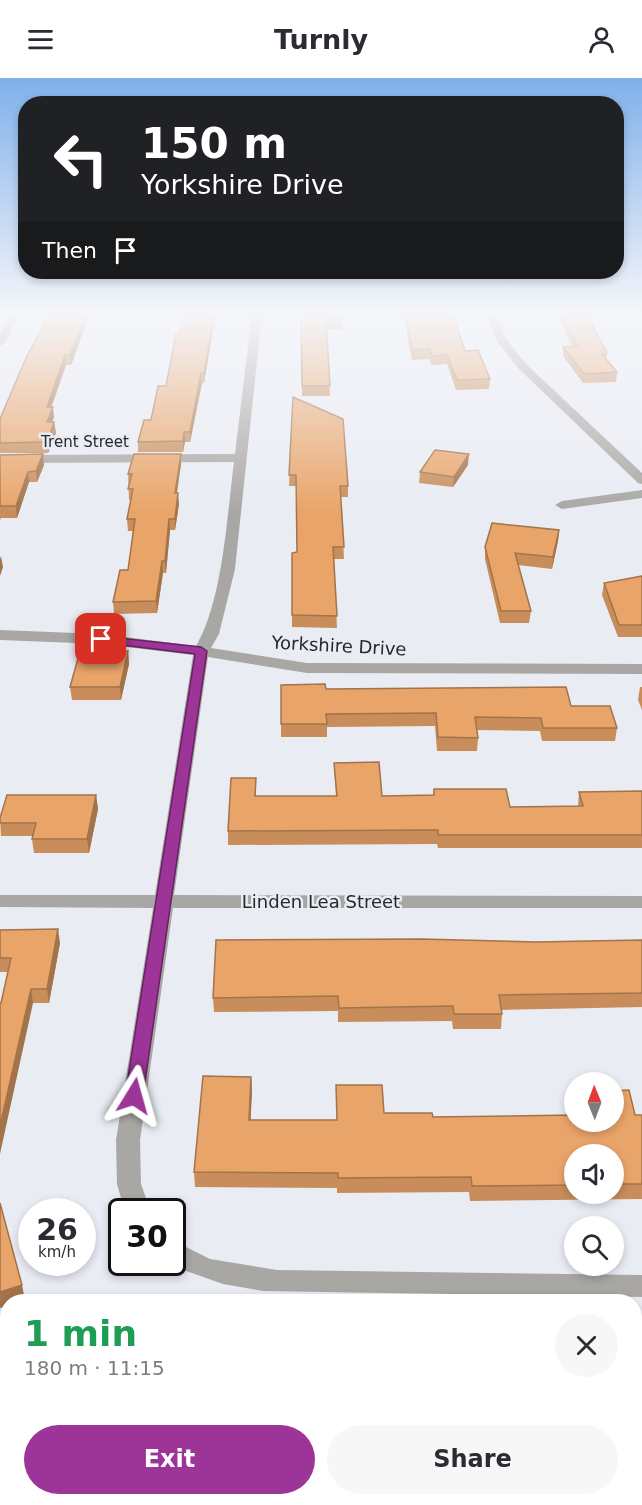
<!DOCTYPE html>
<meta charset="utf-8">
<style>
:root{--surface:#fff;--page:#f7f7f7;--text:#2b2b33;--muted:#7c7c81;--accent:#9d3497}
body{margin:0;font-family:"DejaVu Sans",sans-serif;background:var(--page);color:var(--text);height:100vh;display:flex;flex-direction:column;font-size:22px;white-space:nowrap}
*{box-sizing:border-box;margin:0}
p{font-size:20px;color:var(--muted)}
.icon{flex:none;width:33px;height:33px;fill:none;stroke:currentColor;stroke-width:2;stroke-linecap:round;stroke-linejoin:round}
.map{position:relative;flex:1;overflow:hidden}
.details{position:absolute;left:0px;top:1216px;width:642px;height:212px;display:flex;flex-direction:column;background:var(--surface);border-radius:24px 24px 0 0;box-shadow:0 3px 9px #0003}
.details>*{flex:none}
.hud{position:absolute;left:18px;top:18px;width:606px;height:183px;border-radius:24px;box-shadow:0 3px 9px #0003;background:#202124;color:#fff;overflow:hidden}
.needle{width:39px;rotate:359deg}
.tools{position:absolute;left:564px;top:994px;display:grid;gap:12px}
.tools a{display:grid;place-items:center;width:60px;height:60px;border-radius:50%;background:var(--surface);box-shadow:0 3px 9px #0003;font-size:30px}
.speed{position:absolute;left:18px;top:1120px;display:flex;gap:12px;font-size:30px;font-weight:700;text-align:center}
.speed>*{display:grid;place-content:center;width:78px;height:78px;border-radius:50%;background:var(--surface);box-shadow:0 3px 9px #0003;line-height:1}
.speed small{font-size:15px;font-weight:400}
.speed .limit{border:3px solid #111;border-radius:9px;background:#fff;color:#111}
.pin{position:absolute;display:grid;place-items:center;width:51px;height:51px;color:#fff;margin:-26px;border-radius:12px;box-shadow:0 3px 9px #0006}
.me{position:absolute;width:66px;margin:-33px;rotate:8deg;stroke-linejoin:round;filter:drop-shadow(0 0 4px #0008)}
.turn{display:flex;align-items:center;gap:21px;height:126px;padding:0 24px;font-size:27px}
.turn .icon{width:78px;height:78px;stroke-width:2.5}
.turn b{display:block;font-size:42px;line-height:51px}
.then{display:flex;align-items:center;height:57px;padding:0 24px;background:#0003;gap:12px;font-size:22px}
.round{display:grid;place-items:center;flex:none;width:63px;height:63px;border-radius:32px;background:var(--page)}
.summary{display:flex;align-items:center;justify-content:space-between;height:102px;padding:0 24px}
h1{font-size:36px;font-weight:800;line-height:45px;color:#1e9e55}
.primary-button{display:flex;gap:12px;margin-top:auto;padding:12px 24px}
.primary-button a{flex:1;height:69px;border-radius:36px;background:var(--accent);color:#fff;font-size:24px;font-weight:800;line-height:69px;text-align:center}
.primary-button a+a{background:var(--page);color:var(--text)}
header{display:flex;justify-content:space-between;align-items:center;height:78px;padding:0 24px;background:var(--surface);font-size:27px;font-weight:800}
.map>svg:first-child{display:block}
.lines{fill:none;stroke-linecap:round;stroke-linejoin:round}
.street{fill:#a9a7a4;fill-rule:evenodd}
.wall{fill:#c88d5a;fill-rule:evenodd}
.shaded-wall{fill:#a3734a}
.building{fill:#e9a469;stroke:#a3734a;stroke-width:1.5}
.route{fill:#9d3497;stroke:#662262;stroke-width:1.5}
.labels{text-anchor:middle;stroke-width:5;stroke-linejoin:round;paint-order:stroke}
.far-street-label{font-size:15px;fill:#26282a;stroke:#e9ecf3}
.street-label{font-size:18px;fill:#26282a;stroke:#e9ecf3}
</style>
<header><svg class="icon" aria-label="menu" viewBox="0 0 24 24"><path d="M4 6h16M4 12h16M4 18h16"/></svg>Turnly<svg class="icon" aria-label="person" viewBox="0 0 24 24"><circle cx="12" cy="8" r="4"/><path d="M4 21q1-7 8-7t8 7"/></svg></header>
<div class="map">
<svg width="642" height="1427" viewBox="0 0 642 1427">
<rect width="100%" height="100%" fill="#e9ecf3"/>
<g class="lines">
<path class="street" d="M 11,235 L 21,235 L 5,265 L 0,268 L 0,255 Z
M 252,235 L 262,235 L 235,491 L 219,556 L 211,570 L 307,585 L 642,586 L 642,596 L 307,595 L 208,579 L 174,817 L 642,818 L 642,830 L 173,830 L 140,1062 L 141,1106 L 151,1134 L 125,1134 L 117,1106 L 116,1062 L 153,830 L 0,829 L 0,817 L 155,817 L 193,577 L 101,566 L 0,562 L 0,552 L 101,556 L 196,568 C 223,522 227,437 234,384 L 0,385 L 0,377 L 235,376 Z
M 486,235 L 496,235 L 506,261 L 527,287 L 642,395 L 642,406 L 638,405 L 519,291 L 496,262 Z
M 642,412 L 642,420 L 562,431 L 555,427 L 562,423 Z
M 172,1162 L 210,1181 L 277,1192 L 642,1197 L 642,1219 L 263,1213 L 223,1206 L 175,1189 L 170,1185 L 172,1185 Z"/>
</g>
<path class="wall" d="M 50,235 L 90,235 L 71,287 L 66,287 L 51,329 L 54,339 L 52,344 L 54,344 L 56,355 L 48,375 L 0,375 L 0,341 Z
M 216,235 L 204,305 L 202,305 L 190,364 L 185,364 L 183,374 L 138,374 L 138,364 L 151,342 L 166,308 L 180,256 Z
M 301,235 L 342,242 L 342,251 L 327,251 L 330,318 L 302,318 Z
M 403,235 L 444,235 L 465,273 L 490,301 L 489,311 L 456,312 L 447,286 L 432,287 L 429,281 L 412,282 Z
M 557,235 L 586,235 L 607,275 L 606,281 L 617,294 L 616,304 L 583,305 L 563,278 L 563,269 L 572,269 Z
M 293,319 L 348,408 L 348,419 L 341,419 L 344,481 L 334,481 L 337,550 L 292,549 L 292,475 L 297,474 L 296,408 L 289,408 Z
M 0,377 L 44,387 L 37,404 L 29,404 L 17,440 L 1,440 L 0,442 Z
M 181,386 L 177,415 L 179,426 L 175,452 L 170,452 L 166,495 L 163,495 L 157,535 L 114,536 L 113,524 L 128,492 L 133,453 L 128,453 L 127,441 L 131,422 L 129,422 L 128,396 Z
M 468,387 L 453,409 L 419,405 L 420,394 Z
M 559,452 L 558,463 L 552,491 L 518,487 L 531,533 L 529,545 L 500,545 L 485,481 L 485,469 Z
M 642,498 L 642,559 L 618,559 L 602,517 L 604,505 Z
M 128,573 L 129,586 L 121,622 L 72,622 L 70,609 Z
M 281,607 L 326,611 L 571,628 L 617,650 L 615,663 L 542,663 L 540,653 L 477,652 L 478,660 L 477,673 L 437,673 L 435,648 L 327,649 L 327,659 L 281,659 Z
M 640,609 L 642,609 L 642,632 L 638,622 Z
M 334,685 L 382,718 L 433,717 L 434,711 L 510,729 L 578,728 L 579,714 L 642,713 L 642,770 L 438,770 L 437,766 L 228,767 L 228,753 L 256,700 L 256,718 L 336,718 Z
M 96,717 L 98,731 L 89,775 L 34,775 L 32,761 L 32,758 L 1,758 L 0,740 Z
M 0,852 L 60,865 L 49,925 L 1,925 L 8,894 L 0,894 Z
M 642,862 L 642,929 L 501,932 L 502,936 L 501,951 L 453,951 L 452,943 L 338,944 L 338,933 L 214,934 L 213,920 L 536,864 Z
M 251,999 L 252,1013 L 250,1042 L 336,1042 L 384,1035 L 433,1039 L 642,1037 L 642,1121 L 470,1123 L 469,1114 L 337,1115 L 337,1110 L 195,1109 L 194,1094 ZM 574,1077 L 614,1077 L 614,1116 L 574,1116 Z
M 8,1277 L 8,1386 L 0,1380 L 0,1285 Z
M 472,1420 L 536,1420 L 537,1427 L 473,1427 Z
M 629,1420 L 634,1420 L 642,1427 L 630,1427 Z"/>
<path class="shaded-wall" d="M 86,235 L 90,235 L 71,287 L 70,277 Z
M 214,235 L 216,235 L 204,305 L 204,295 Z
M 65,277 L 66,287 L 48,339 L 47,329 Z
M 201,295 L 202,305 L 190,364 L 190,354 Z
M 53,329 L 54,339 L 48,355 L 47,344 Z
M 54,344 L 56,355 L 48,375 L 47,364 Z
M 184,354 L 185,364 L 183,374 L 183,363 Z
M 43,376 L 44,387 L 37,404 L 36,393 Z
M 181,376 L 181,386 L 175,426 L 175,415 Z
M 469,376 L 468,387 L 453,409 L 454,399 Z
M 28,394 L 29,404 L 17,440 L 16,428 Z
M 178,415 L 179,426 L 175,452 L 175,441 Z
M 169,441 L 170,452 L 166,495 L 165,483 Z
M 559,452 L 558,463 L 552,491 L 553,479 Z
M 1,478 L 3,489 L 0,498 L 0,481 Z
M 162,483 L 163,495 L 157,535 L 156,523 Z
M 128,573 L 129,586 L 121,622 L 120,609 Z
M 96,717 L 98,731 L 89,775 L 87,761 Z
M 58,851 L 60,865 L 49,925 L 47,911 Z
M 31,911 L 33,925 L 0,1076 L 0,1048 Z
M 251,999 L 252,1013 L 250,1056 L 249,1042 Z
M 22,1207 L 25,1222 L 19,1224 L 8,1224 L 8,1228 L 0,1230 L 0,1214 Z
M 181,1420 L 187,1420 L 185,1427 L 180,1427 Z"/>
<path class="building" d="M 50,235 L 86,235 L 70,277 L 65,277 L 47,329 L 53,329 L 47,344 L 54,344 L 47,364 L 0,365 L 0,341 L 26,280 Z
M 184,235 L 214,235 L 204,295 L 201,295 L 190,354 L 184,354 L 183,363 L 138,364 L 144,342 L 151,342 L 158,308 L 166,308 L 176,256 L 180,256 Z
M 301,235 L 342,235 L 342,242 L 326,242 L 330,308 L 302,308 Z
M 405,235 L 453,236 L 465,273 L 478,272 L 490,301 L 457,302 L 447,277 L 433,278 L 429,271 L 412,272 Z
M 562,235 L 586,235 L 607,275 L 602,276 L 617,294 L 584,296 L 563,269 L 578,268 Z
M 293,319 L 343,341 L 348,408 L 340,408 L 344,469 L 333,469 L 337,538 L 292,537 L 292,475 L 297,474 L 296,397 L 289,397 Z
M 435,372 L 469,376 L 454,399 L 420,394 Z
M 43,376 L 36,393 L 28,394 L 16,428 L 0,428 L 0,377 Z
M 134,376 L 181,376 L 175,415 L 178,415 L 175,441 L 169,441 L 165,483 L 162,483 L 156,523 L 113,524 L 120,492 L 128,492 L 135,441 L 127,441 L 133,411 L 128,411 L 132,396 L 128,396 Z
M 492,445 L 559,452 L 553,479 L 515,475 L 531,533 L 501,533 L 485,469 Z
M 642,498 L 642,547 L 619,547 L 604,505 Z
M 80,573 L 128,573 L 120,609 L 70,609 Z
M 325,606 L 326,611 L 566,609 L 571,628 L 610,628 L 617,650 L 543,650 L 541,640 L 475,639 L 478,660 L 438,659 L 436,635 L 326,636 L 327,646 L 281,646 L 281,607 Z
M 379,684 L 382,718 L 434,717 L 434,711 L 506,711 L 510,729 L 583,728 L 579,714 L 642,713 L 642,757 L 438,757 L 438,752 L 228,753 L 231,700 L 256,700 L 255,718 L 337,718 L 334,685 Z
M 7,717 L 96,717 L 87,761 L 32,761 L 36,745 L 0,745 L 0,740 Z
M 58,851 L 47,911 L 31,911 L 0,1048 L 0,925 L 1,925 L 11,880 L 0,880 L 0,852 Z
M 421,861 L 536,864 L 642,862 L 642,915 L 499,917 L 502,936 L 454,936 L 453,928 L 339,930 L 338,918 L 213,920 L 216,862 Z
M 203,998 L 251,999 L 249,1042 L 337,1042 L 336,1007 L 382,1007 L 384,1035 L 432,1035 L 433,1039 L 574,1037 L 574,1044 L 614,1044 L 614,1013 L 629,1012 L 635,1037 L 642,1037 L 642,1106 L 614,1106 L 614,1077 L 574,1077 L 574,1107 L 472,1108 L 471,1099 L 338,1100 L 338,1095 L 194,1094 Z
M 0,1125 L 22,1207 L 0,1214 Z
M 8,1277 L 8,1374 L 0,1368 L 0,1285 Z
M 634,1295 L 642,1295 L 642,1427 L 636,1427 L 634,1420 Z
M 127,1420 L 181,1420 L 180,1427 L 125,1427 Z
M 315,1420 L 376,1420 L 376,1427 L 315,1427 Z
M 476,1420 L 536,1420 L 537,1427 L 476,1427 Z"/>
<linearGradient id="sky" x2="0" y2="1"><stop stop-color="#7fb0eb"/><stop offset="0.54" stop-color="#f5f6fa"/><stop offset="1" stop-color="#f5f6fa" stop-opacity="0"/></linearGradient>
<rect width="642" height="435" fill="url(#sky)"/>
<path class="route" d="M 101,558 L 201,569 L 207,573 L 143,1018 L 140,1023 L 134,1025 L 128,1023 L 125,1018 L 195,576 L 97,564 L 97,559 Z"/>
<g class="labels">
<g class="far-street-label">
<text x="85" y="369">Trent Street</text>
</g>
<g class="street-label">
<text transform="translate(339 568) rotate(3)" y="6">Yorkshire Drive</text>
<text x="321" y="830">Linden Lea Street</text>
</g>
</g>
</svg>
<div class="tools">
<a><svg class="needle" viewBox="-14 -14 28 28"><path d="M0-13l5 13h-10z" fill="#e53935"/><path d="M0 13l5-13h-10z" fill="#7c7c81"/></svg></a>
<a><svg class="icon" aria-label="sound" viewBox="0 0 24 24"><path d="M4 9h4l5-4v14l-5-4H4zM17 9q2 3 0 6"/></svg></a>
<a><svg class="icon" aria-label="search" viewBox="0 0 24 24"><circle cx="10" cy="10" r="6"/><path d="M15 15l6 6"/></svg></a>
</div>
<div class="speed"><div>26<small>km/h</small></div><div class="limit">30</div></div>
<div class="pin" style="left:101px;top:561px;background:#d93025"><svg class="icon" aria-label="arrive" viewBox="0 0 24 24"><path d="M6 21V4h12l-3 4 3 4H6"/></svg></div>
<svg class="me" style="left:134px;top:1018px" viewBox="-20 -20 40 40"><path d="M0-17L14 15 0 8-14 15z" fill="#9d3497" stroke="#fff" stroke-width="4"/></svg>
<div class="hud">
<div class="turn"><svg class="icon" aria-label="left" viewBox="0 0 24 24"><path d="M17 20v-9H6M10 6l-5 5 5 5"/></svg><div><b>150 m</b>Yorkshire Drive</div></div>
<div class="then">Then<svg class="icon" aria-label="arrive" viewBox="0 0 24 24"><path d="M6 21V4h12l-3 4 3 4H6"/></svg></div>
</div>
<section class="details">
<div class="summary"><div><h1>1 min</h1><p>180 m · 11:15</p></div><a class="round"><svg class="icon" aria-label="close" viewBox="0 0 24 24"><path d="M6 6l12 12M18 6L6 18"/></svg></a></div>
<div class="primary-button"><a>Exit</a><a>Share</a></div>
</section>
</div>
